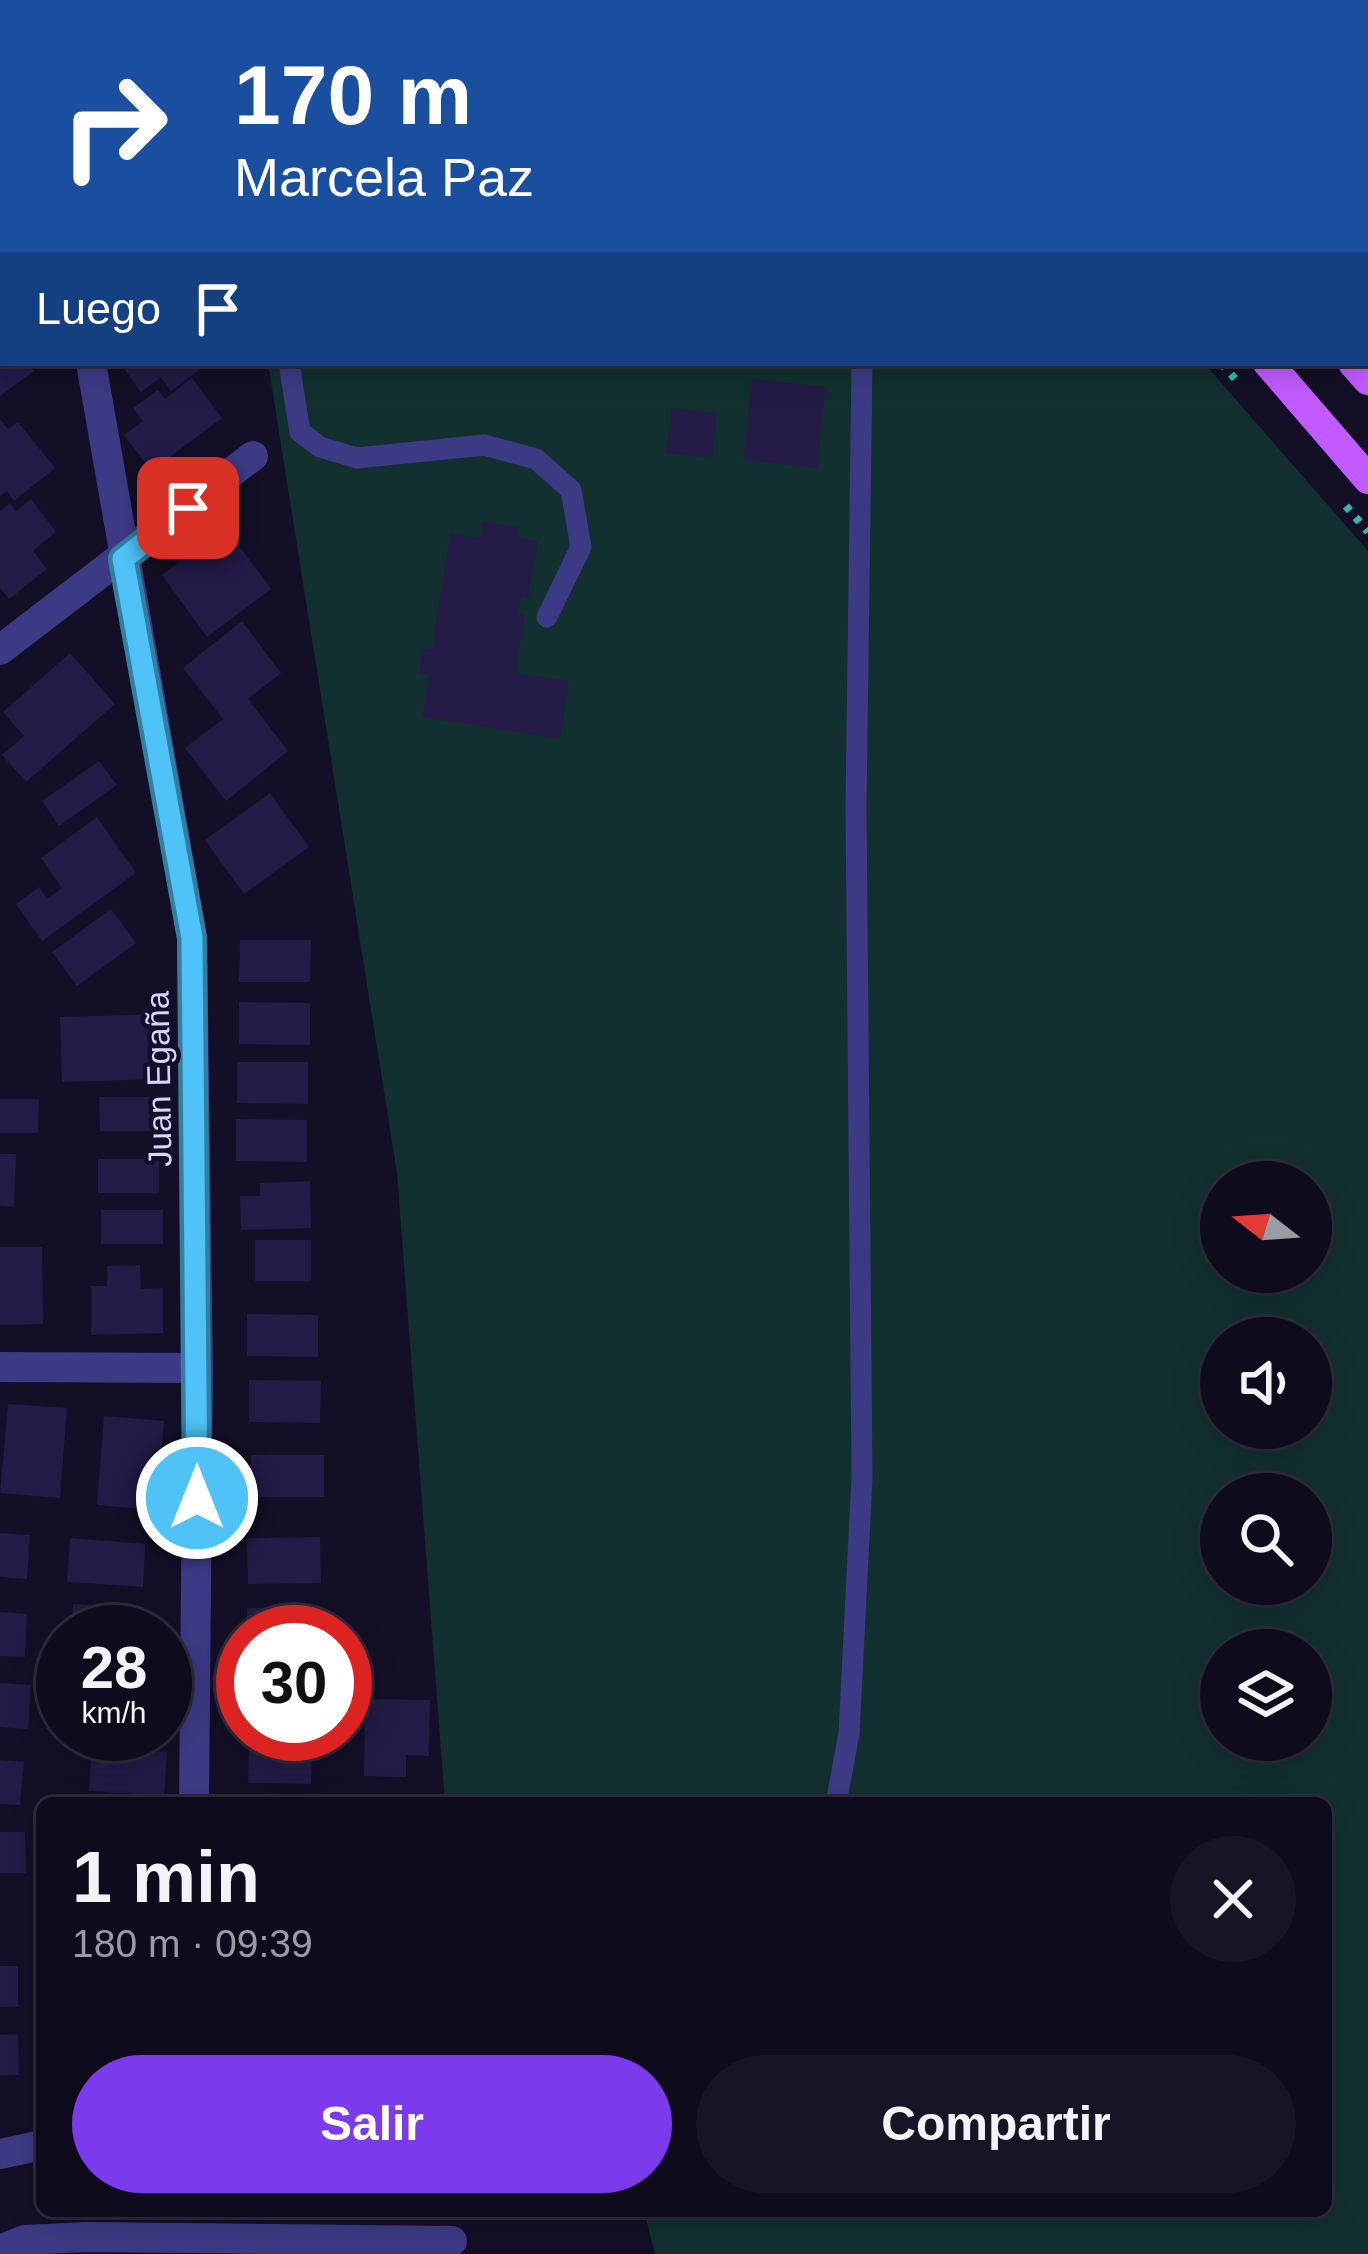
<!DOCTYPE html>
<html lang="es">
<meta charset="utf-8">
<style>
:root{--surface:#0e0b1c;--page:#171425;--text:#f1f3f6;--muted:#9b9ba3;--line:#2e2b3b;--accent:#7c3aed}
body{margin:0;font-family:Helvetica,sans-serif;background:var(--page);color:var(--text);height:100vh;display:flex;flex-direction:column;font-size:45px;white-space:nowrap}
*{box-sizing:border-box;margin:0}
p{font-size:39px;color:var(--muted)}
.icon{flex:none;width:66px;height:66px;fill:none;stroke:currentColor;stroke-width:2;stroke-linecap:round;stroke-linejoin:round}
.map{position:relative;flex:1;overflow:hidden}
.drawer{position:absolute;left:36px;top:1797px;width:1296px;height:420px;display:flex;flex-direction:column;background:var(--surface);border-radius:18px;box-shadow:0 6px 30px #0003,0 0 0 3px var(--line)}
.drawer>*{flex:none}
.top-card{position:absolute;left:0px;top:0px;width:1368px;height:366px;box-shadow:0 6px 30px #0003,0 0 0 3px var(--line);background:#1a4fa0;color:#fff;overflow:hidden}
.needle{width:78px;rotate:287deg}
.buttons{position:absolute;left:1200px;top:1161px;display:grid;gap:24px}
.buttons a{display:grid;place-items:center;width:132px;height:132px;border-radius:50%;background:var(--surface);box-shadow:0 6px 30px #0003,0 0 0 3px var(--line);font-size:60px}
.speed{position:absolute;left:36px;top:1605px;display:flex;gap:24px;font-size:60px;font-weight:700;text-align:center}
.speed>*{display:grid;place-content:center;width:156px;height:156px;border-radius:50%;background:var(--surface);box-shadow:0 6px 30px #0003,0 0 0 3px var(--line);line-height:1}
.speed small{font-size:30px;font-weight:400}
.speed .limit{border:18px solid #d22;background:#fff;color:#111}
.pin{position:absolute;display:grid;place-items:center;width:102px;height:102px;color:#fff;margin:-51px;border-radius:24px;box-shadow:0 6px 18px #0006}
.me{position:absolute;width:132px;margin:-66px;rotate:0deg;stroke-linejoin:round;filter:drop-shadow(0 0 9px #0008)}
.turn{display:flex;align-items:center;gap:42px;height:252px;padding:0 36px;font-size:54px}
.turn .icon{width:156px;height:156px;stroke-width:2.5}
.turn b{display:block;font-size:84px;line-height:102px}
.then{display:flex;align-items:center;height:114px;padding:0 36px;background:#0003;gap:24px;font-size:45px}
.round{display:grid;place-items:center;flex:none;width:126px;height:126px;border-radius:63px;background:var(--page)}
.head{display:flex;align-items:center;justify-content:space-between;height:204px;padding:0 36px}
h1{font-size:72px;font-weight:700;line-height:90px}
.button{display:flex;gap:24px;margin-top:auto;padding:24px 36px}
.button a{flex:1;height:138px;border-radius:72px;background:var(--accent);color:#fff;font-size:48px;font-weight:700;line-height:138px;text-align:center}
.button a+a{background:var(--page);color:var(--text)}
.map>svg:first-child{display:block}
.green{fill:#12302f;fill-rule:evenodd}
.building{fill:#241b47}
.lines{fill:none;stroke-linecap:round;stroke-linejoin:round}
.path{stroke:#2fb8b0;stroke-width:8;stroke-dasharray:6 9;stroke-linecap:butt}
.service{stroke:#3d3a85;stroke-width:21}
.minor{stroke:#3d3a85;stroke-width:30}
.primary{stroke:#c25bff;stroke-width:30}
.route-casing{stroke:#337fa1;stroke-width:30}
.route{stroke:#4fc3f7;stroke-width:21}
.labels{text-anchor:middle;stroke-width:9;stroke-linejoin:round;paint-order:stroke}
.street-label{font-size:33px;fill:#d9d4ff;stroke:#130f26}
</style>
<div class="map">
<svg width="1368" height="2254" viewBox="0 0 1368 2254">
<rect width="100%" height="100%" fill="#130f26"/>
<path class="green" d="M 211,0 L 896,0 L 898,3 L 211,3 Z
M 268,363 L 1204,363 L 1368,551 L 1368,2254 L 655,2254 L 644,2211 L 1326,2211 L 1326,1803 L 445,1803 L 397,1173 ZM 1221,1182 L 1311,1182 L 1311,1272 L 1221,1272 ZM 1221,1338 L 1311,1338 L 1311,1428 L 1221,1428 ZM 1221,1494 L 1311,1494 L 1311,1584 L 1221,1584 ZM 1221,1650 L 1311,1650 L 1311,1740 L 1221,1740 Z"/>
<path class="building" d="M 0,363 L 28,363 L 34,371 L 0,396 Z
M 120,363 L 208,363 L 171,391 L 161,377 L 141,392 Z
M 192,378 L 222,418 L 151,471 L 124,435 L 143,421 L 133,408 L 158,390 L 165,399 Z
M 752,379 L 826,387 L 817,468 L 743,460 Z
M 672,408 L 717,413 L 712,458 L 666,453 Z
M 0,419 L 8,429 L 18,422 L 55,468 L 14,501 L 7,491 L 0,496 Z
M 31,499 L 56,532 L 33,551 L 47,569 L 9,599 L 0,588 L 0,511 L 10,503 L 16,511 Z
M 483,521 L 519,527 L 517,537 L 538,541 L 528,597 L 521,596 L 518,613 L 525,614 L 516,673 L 569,681 L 560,739 L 422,717 L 429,674 L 419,673 L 423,648 L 432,650 L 450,533 L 481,538 Z
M 225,527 L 271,589 L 207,637 L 162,575 Z
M 242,621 L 281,673 L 248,699 L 288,751 L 226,801 L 185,748 L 223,719 L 183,668 Z
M 70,653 L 115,704 L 26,782 L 2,755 L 24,736 L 3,712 Z
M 99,761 L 117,785 L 59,826 L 42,801 Z
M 270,793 L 309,847 L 244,894 L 205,840 Z
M 97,817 L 136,873 L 42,941 L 16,904 L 39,887 L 47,899 L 62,888 L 41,858 Z
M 111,909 L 136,943 L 77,986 L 52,952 Z
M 240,940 L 311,940 L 310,982 L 239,982 Z
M 239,1002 L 310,1003 L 310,1045 L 239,1044 Z
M 160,1014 L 162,1079 L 62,1082 L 60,1017 Z
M 237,1062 L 308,1062 L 308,1104 L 237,1103 Z
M 99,1097 L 161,1097 L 161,1131 L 100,1131 Z
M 0,1099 L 39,1099 L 38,1133 L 0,1133 Z
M 236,1119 L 307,1120 L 307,1162 L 236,1161 Z
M 0,1154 L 16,1154 L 14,1207 L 0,1206 Z
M 98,1159 L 159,1159 L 159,1193 L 98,1193 Z
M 310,1181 L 311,1228 L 241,1230 L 240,1196 L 260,1196 L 260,1183 Z
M 101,1210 L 163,1210 L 163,1244 L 101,1244 Z
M 255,1240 L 311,1240 L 311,1281 L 255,1281 Z
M 0,1247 L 42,1247 L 43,1324 L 0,1325 Z
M 140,1265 L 141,1289 L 163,1288 L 163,1333 L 91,1335 L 91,1286 L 107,1286 L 107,1266 Z
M 247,1314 L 318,1315 L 318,1357 L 247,1356 Z
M 249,1380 L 321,1381 L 320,1423 L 249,1422 Z
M 8,1404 L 67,1408 L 60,1498 L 0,1493 Z
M 104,1416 L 164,1421 L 156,1510 L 97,1505 Z
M 251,1455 L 324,1455 L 324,1497 L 251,1497 Z
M 0,1533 L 30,1535 L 27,1579 L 0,1577 Z
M 320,1537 L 321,1583 L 248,1584 L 247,1538 Z
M 70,1538 L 145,1544 L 143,1587 L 67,1582 Z
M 73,1604 L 148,1609 L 146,1632 L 71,1632 Z
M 320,1607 L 320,1632 L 247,1632 L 247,1608 Z
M 0,1612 L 27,1614 L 25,1657 L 0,1656 Z
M 0,1683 L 31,1685 L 28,1729 L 0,1727 Z
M 365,1699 L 430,1700 L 429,1756 L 406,1755 L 406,1777 L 364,1776 Z
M 249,1743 L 312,1745 L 311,1784 L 248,1783 Z
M 92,1747 L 167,1752 L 164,1796 L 89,1791 Z
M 0,1760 L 24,1762 L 20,1805 L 0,1804 Z
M 0,1832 L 25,1832 L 26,1873 L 0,1873 Z
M 0,1966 L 18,1966 L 18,2007 L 0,2007 Z
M 18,2034 L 19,2075 L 0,2075 L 0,2035 Z"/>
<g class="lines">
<path class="path" d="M 906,0 L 908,3
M 1089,0 L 1092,3
M 1365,316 L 1368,319
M 1221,363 L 1237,381
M 1346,506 L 1368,532"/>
<path class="service" d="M 289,363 L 300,432 L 320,447 L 357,458 L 484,445 L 536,459 L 571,490 L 581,547 L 547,617
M 836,1803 L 849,1734 L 862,1478 L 856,806 L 862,363"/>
<path class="minor" d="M 31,0 L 31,3
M 91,363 L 192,938 L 198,1368 L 194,1803
M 0,650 L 253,456
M 0,1367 L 198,1368
M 0,2154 L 42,2145
M 0,2250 L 25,2240 L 87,2237 L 452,2241"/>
<path class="primary" d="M 955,0 L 958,3
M 1043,0 L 1045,3
M 1268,363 L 1368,479
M 1353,363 L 1368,380"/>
</g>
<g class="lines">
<defs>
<path id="route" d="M 188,508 L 123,559 L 192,938 L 197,1498"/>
</defs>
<use href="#route" class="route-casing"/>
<use href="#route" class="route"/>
</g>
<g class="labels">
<g class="street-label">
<text transform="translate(158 1079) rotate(-91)" y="12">Juan Egaña</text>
</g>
</g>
</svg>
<div class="buttons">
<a><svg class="needle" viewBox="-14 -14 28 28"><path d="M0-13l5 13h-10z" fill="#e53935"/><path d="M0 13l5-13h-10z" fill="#9b9ba3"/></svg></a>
<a><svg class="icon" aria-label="sound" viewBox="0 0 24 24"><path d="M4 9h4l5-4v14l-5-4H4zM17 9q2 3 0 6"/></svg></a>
<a><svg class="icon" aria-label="search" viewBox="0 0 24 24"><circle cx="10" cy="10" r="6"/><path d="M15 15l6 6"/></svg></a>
<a><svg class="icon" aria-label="layers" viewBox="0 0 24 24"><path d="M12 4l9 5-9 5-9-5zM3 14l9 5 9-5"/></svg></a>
</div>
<div class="speed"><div>28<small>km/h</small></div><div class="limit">30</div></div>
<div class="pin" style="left:188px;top:508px;background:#d93025"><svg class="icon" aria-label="arrive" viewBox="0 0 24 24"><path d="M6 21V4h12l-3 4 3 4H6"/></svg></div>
<svg class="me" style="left:197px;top:1498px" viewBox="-20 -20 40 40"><circle r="17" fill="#4fc3f7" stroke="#fff" stroke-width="3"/><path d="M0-11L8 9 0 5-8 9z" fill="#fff"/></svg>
<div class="top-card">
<div class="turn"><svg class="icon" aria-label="right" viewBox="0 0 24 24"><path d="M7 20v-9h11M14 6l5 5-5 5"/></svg><div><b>170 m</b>Marcela Paz</div></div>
<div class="then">Luego<svg class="icon" aria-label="arrive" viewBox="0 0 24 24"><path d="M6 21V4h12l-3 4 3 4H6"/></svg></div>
</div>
<section class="drawer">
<div class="head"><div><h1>1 min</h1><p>180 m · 09:39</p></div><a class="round"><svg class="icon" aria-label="close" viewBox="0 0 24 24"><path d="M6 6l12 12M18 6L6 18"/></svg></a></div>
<div class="button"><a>Salir</a><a>Compartir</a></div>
</section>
</div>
